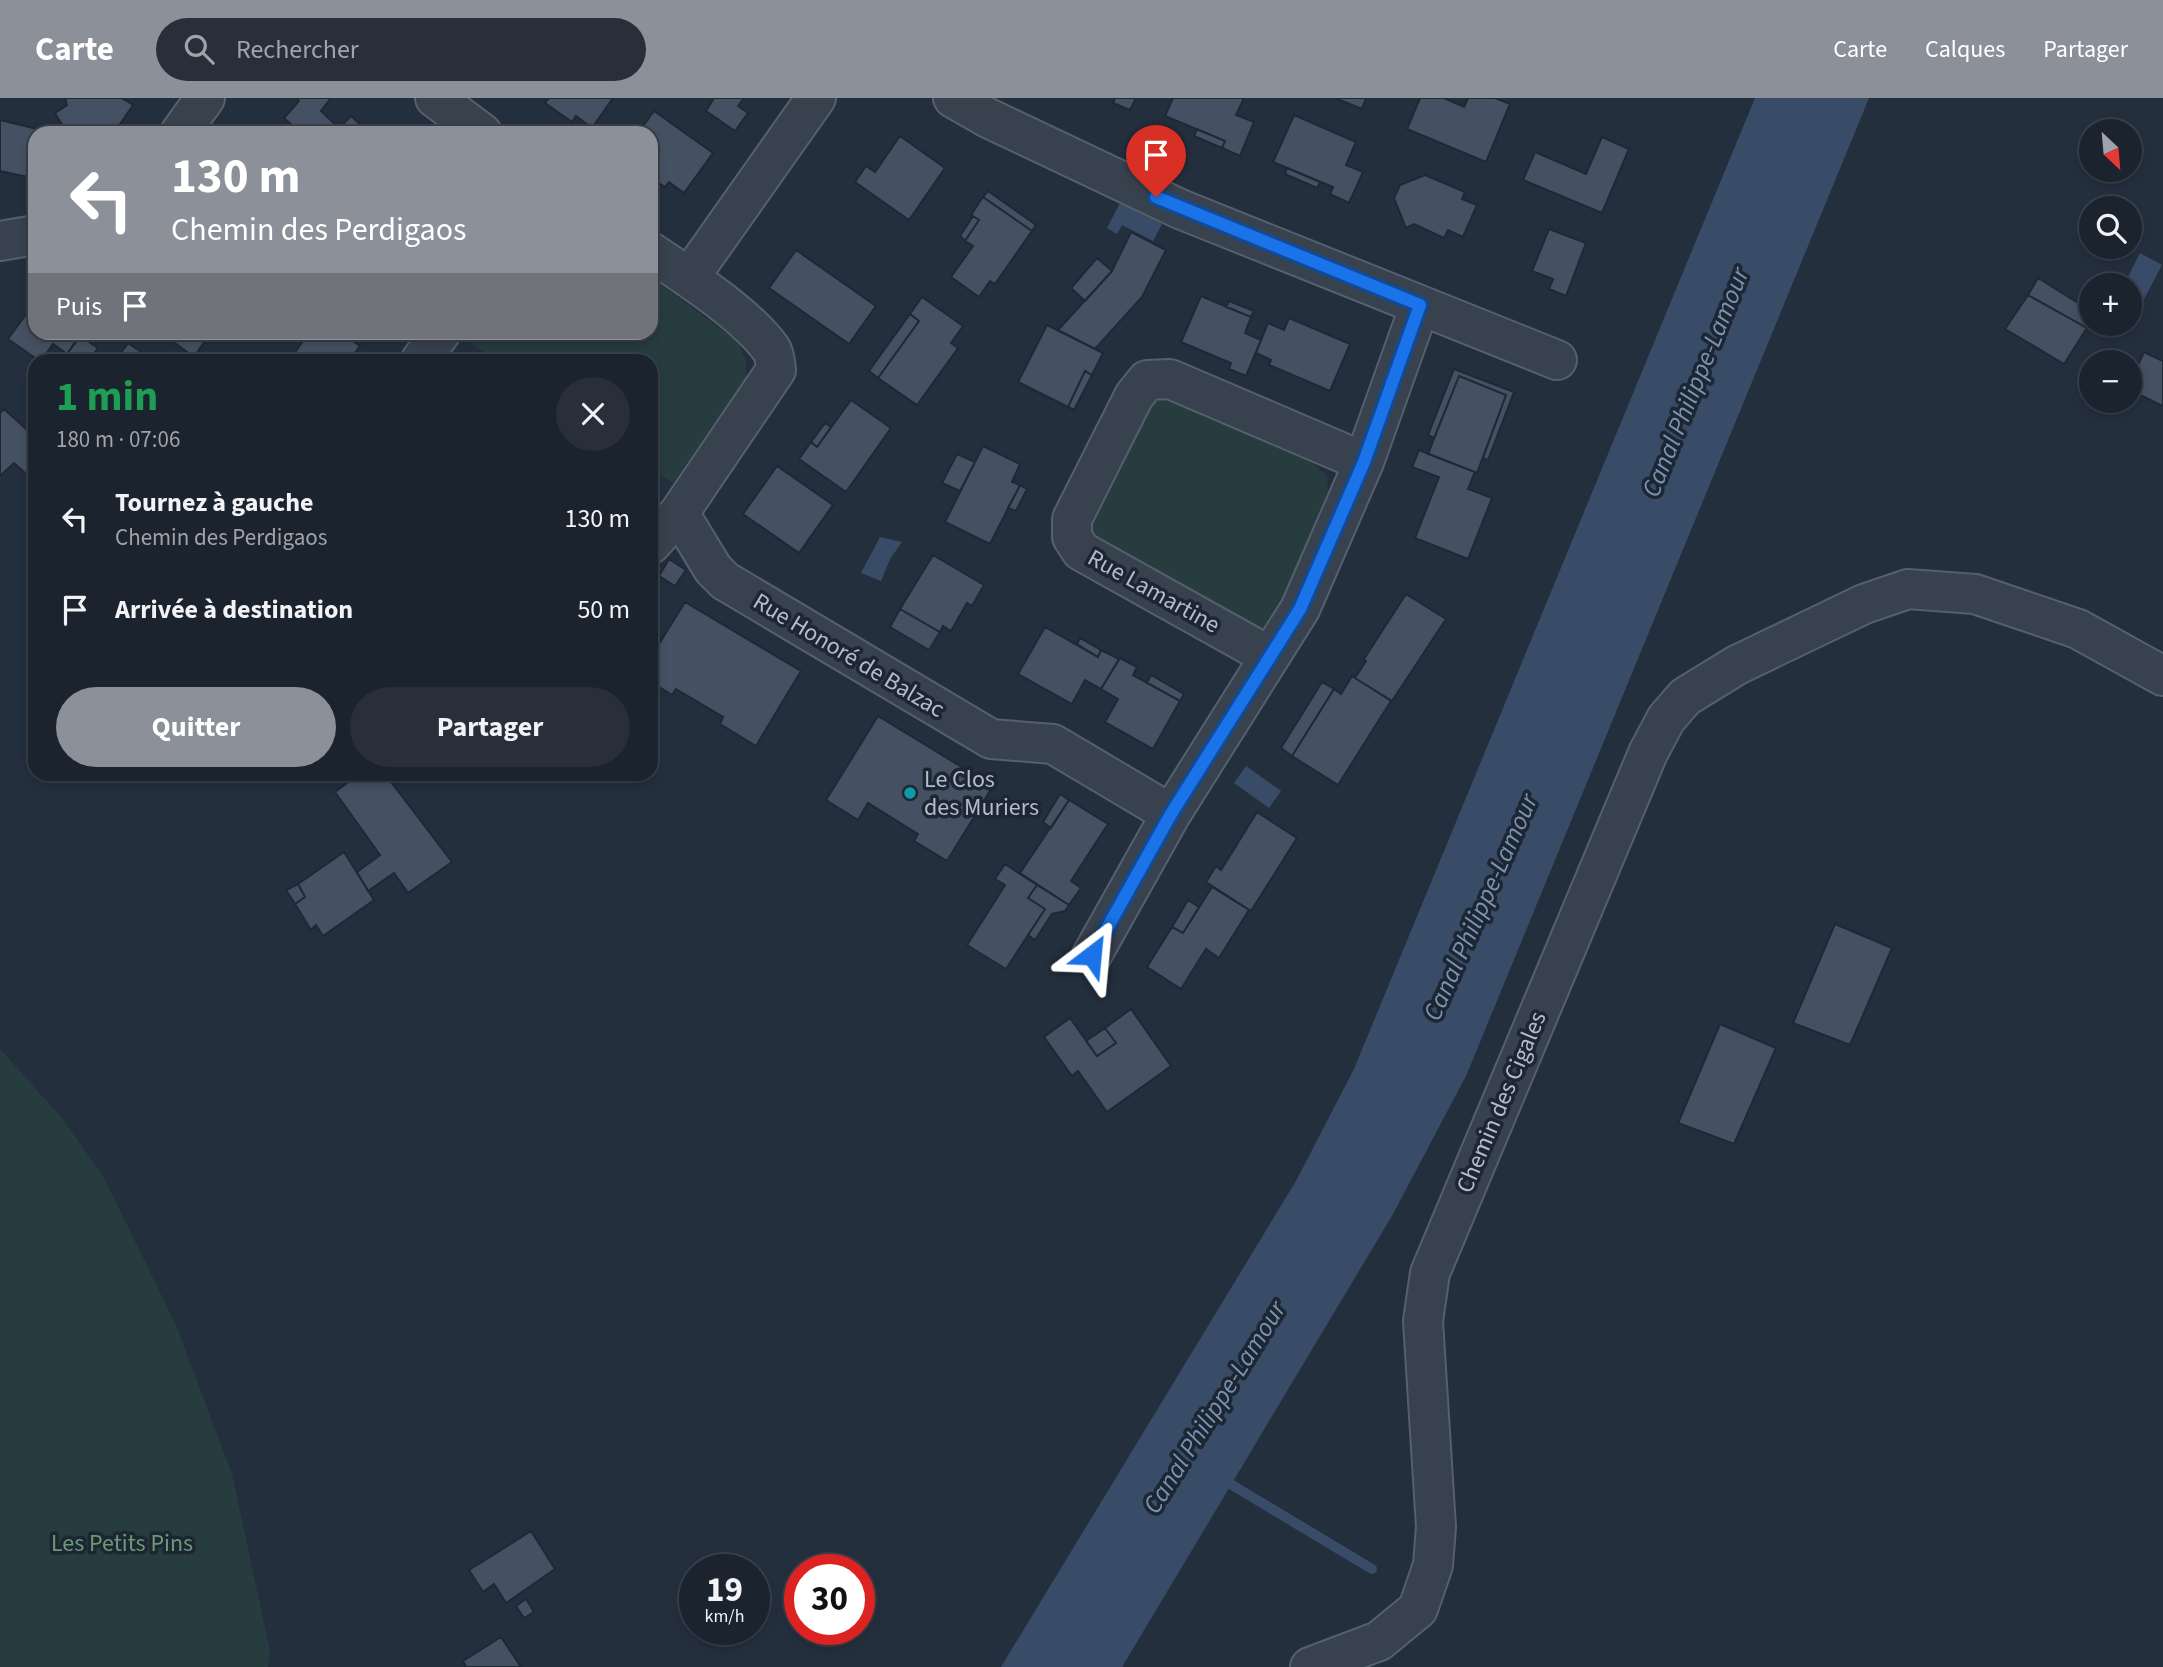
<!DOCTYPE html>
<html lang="fr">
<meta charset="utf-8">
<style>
:root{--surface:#1b232e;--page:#282f3a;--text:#f1f3f6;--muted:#a0a4aa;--line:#39404a;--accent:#8c9099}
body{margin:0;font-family:"Source Sans 3",sans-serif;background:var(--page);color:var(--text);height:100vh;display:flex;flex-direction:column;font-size:26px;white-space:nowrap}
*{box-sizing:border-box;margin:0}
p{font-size:23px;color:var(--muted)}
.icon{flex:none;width:38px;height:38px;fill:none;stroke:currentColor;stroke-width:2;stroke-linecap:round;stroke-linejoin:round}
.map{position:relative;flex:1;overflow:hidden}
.details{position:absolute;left:28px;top:256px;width:630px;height:427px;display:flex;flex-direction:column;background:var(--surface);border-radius:21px;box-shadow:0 4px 10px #0003,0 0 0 2px var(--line)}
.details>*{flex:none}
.guide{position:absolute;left:28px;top:28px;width:630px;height:214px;border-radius:21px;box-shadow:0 4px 10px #0003,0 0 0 2px var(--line);background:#8c9099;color:#fff;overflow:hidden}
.needle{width:46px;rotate:154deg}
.tools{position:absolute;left:2079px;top:21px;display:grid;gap:14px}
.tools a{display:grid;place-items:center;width:63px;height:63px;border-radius:50%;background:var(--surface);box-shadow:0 4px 10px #0003,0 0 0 2px var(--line);font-size:35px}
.speed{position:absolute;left:679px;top:1456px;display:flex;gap:14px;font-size:35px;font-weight:700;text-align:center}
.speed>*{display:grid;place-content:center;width:91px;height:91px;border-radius:50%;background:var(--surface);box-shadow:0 4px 10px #0003,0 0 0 2px var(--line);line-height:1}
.speed small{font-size:18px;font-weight:400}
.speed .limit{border:10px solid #d22;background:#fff;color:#111}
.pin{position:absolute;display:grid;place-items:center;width:60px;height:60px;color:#fff;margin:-72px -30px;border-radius:50% 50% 50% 0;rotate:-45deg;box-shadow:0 0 7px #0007}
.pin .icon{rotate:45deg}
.me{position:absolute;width:77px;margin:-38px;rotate:29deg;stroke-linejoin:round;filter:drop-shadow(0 0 5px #0008)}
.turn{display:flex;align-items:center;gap:24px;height:147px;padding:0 28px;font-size:32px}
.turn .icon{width:91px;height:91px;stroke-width:2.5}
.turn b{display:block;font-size:49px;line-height:60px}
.then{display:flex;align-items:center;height:66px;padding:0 28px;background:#0003;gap:14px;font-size:26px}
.round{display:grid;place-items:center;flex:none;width:74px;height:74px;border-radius:37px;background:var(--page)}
.summary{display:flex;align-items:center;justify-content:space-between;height:119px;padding:0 28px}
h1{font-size:42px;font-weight:700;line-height:52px;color:#1e9e55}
.cta{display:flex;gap:14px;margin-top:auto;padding:14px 28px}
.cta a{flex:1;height:80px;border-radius:42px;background:var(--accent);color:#fff;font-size:28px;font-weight:700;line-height:80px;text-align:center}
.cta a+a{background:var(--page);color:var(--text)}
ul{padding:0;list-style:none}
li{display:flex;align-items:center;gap:21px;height:91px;padding:0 28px}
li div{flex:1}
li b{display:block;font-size:26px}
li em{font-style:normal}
header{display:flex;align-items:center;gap:42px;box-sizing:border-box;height:98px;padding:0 35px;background:var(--accent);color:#fff}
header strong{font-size:33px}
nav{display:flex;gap:38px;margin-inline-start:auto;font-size:24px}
.search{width:490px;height:63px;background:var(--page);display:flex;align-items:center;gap:18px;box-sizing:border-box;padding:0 24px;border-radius:38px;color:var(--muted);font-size:26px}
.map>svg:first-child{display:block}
.green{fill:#263c3f}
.water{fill:#394c67}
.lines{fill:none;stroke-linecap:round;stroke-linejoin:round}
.stream{stroke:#394c67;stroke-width:10}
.building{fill:#455162;stroke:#1f2835;stroke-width:2}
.minor-casing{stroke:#565f6c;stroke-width:42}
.minor{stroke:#38414e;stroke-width:38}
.route-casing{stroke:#114b97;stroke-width:18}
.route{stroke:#1a73e8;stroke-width:12}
.culture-dot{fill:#0f9aa8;stroke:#1d2633;stroke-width:2.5}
.labels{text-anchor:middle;stroke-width:7;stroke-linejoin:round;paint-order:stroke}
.street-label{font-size:24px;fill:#b4bcc9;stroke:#1d2633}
.poi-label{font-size:24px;fill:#b4bcc9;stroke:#1d2633;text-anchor:start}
.park-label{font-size:24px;fill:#6b9a76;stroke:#1d2633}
.water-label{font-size:26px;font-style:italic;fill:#7c92b1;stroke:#1d2633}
</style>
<header>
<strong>Carte</strong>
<div class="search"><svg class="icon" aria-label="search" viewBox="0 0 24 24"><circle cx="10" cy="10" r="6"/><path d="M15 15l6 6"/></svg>Rechercher</div>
<nav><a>Carte</a><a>Calques</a><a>Partager</a></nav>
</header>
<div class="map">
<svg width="2163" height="1569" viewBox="0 0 2163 1569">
<rect width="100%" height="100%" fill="#242f3e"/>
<path class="green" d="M 651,179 L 738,244 L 746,263 L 746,280 L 673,385 L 651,370 L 651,262 L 495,262 L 460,238 L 463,234 L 651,234 Z
M 1161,300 L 1179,304 L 1312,364 L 1327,378 L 1328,393 L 1277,517 L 1262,535 L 1097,448 L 1086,431 L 1143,311 Z
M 0,951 L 61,1019 L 103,1078 L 176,1227 L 232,1376 L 270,1553 L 268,1569 L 0,1569 Z"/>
<path class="water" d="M 1755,0 L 1869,0 L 1466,978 L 1393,1116 L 1122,1569 L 1001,1569 L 1296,1083 L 1354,971 Z
M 1120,105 L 1162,126 L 1153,143 L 1122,127 L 1117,136 L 1107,130 Z
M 2140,155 L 2162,167 L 2143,203 L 2130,196 L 2130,187 L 2124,187 Z
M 880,439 L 902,444 L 890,461 L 881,483 L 861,475 Z
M 1246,668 L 1281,693 L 1269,710 L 1234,685 Z"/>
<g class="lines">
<path class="stream" d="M 1232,1387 L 1372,1471"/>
</g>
<path class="building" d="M 65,0 L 122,0 L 133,7 L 114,35 L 67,35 L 55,15 L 67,7 Z
M 296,0 L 331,0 L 321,13 L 339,30 L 351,18 L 370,35 L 301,35 L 284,20 L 299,3 Z
M 549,0 L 613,0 L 592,30 L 576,18 L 572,24 L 545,5 Z
M 714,0 L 744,0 L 738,8 L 748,15 L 735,33 L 706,13 Z
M 1115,0 L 1136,0 L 1130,12 L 1113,5 Z
M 1173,0 L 1244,0 L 1236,17 L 1254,24 L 1240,58 L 1222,50 L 1225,43 L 1165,18 Z
M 1335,0 L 1366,0 L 1362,11 Z
M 1420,0 L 1444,0 L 1464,9 L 1468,0 L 1495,0 L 1510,6 L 1486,64 L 1407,31 Z
M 654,13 L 713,55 L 684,95 L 669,84 L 665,89 L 651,80 L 651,35 L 638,35 Z
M 1294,17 L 1356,44 L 1346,67 L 1363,74 L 1349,105 L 1330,96 L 1333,89 L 1273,64 Z
M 0,22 L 37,31 L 39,35 L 35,35 L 32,80 L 0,73 Z
M 1197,31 L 1225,43 L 1222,50 L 1194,38 Z
M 900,38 L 945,70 L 909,122 L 855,84 L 866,68 L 875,74 Z
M 1602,39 L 1629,51 L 1602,115 L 1523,82 L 1535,54 L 1586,76 Z
M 1287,70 L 1320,84 L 1317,90 L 1285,76 Z
M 1425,77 L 1465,94 L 1462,101 L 1477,107 L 1463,139 L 1448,132 L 1444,140 L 1414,126 L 1406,130 L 1394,100 L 1400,87 Z
M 988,93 L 1036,127 L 1032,133 L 983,99 Z
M 983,99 L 1032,133 L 995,186 L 990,183 L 979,199 L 951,179 L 973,148 L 965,143 L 979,122 L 971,117 Z
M 973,118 L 979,122 L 965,143 L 960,138 Z
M 1549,131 L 1586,145 L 1566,198 L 1549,191 L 1553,181 L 1532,173 Z
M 1131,134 L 1166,152 L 1142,199 L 1095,251 L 1058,232 L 1112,173 Z
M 796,152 L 876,208 L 849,246 L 769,190 Z
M 1097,160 L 1112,173 L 1085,203 L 1071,190 Z
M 2038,180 L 2091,213 L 2091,224 L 2087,230 L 2028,197 Z
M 2028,197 L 2087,230 L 2064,266 L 2005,231 Z
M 1201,198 L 1251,219 L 1245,235 L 1261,242 L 1246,278 L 1229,271 L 1231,265 L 1181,244 Z
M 922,199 L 963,228 L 951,245 L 958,250 L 917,307 L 878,280 L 919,223 L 910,216 Z
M 1229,203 L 1254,213 L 1251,219 L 1226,209 Z
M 35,204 L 35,234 L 82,234 L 67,256 L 53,246 L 42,262 L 38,262 L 8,241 Z
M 910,216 L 919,223 L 878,280 L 869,273 Z
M 1289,220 L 1350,246 L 1330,293 L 1269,267 L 1271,262 L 1256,255 L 1268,225 L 1284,232 Z
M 1047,227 L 1103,255 L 1092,277 L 1085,273 L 1068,309 L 1018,284 Z
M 160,234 L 211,234 L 194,259 Z
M 309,234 L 340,234 L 360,248 L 350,262 L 290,262 Z
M 80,238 L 98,250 L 91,260 L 95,262 L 63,262 Z
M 128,245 L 153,262 L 116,262 Z
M 2144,254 L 2163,263 L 2163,308 L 2130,292 L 2130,284 Z
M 1454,271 L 1514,294 L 1488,362 L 1483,360 L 1506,297 L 1459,278 L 1434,340 L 1428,337 Z
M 1085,273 L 1092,277 L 1074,312 L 1068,309 Z
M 1459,278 L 1506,297 L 1477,375 L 1428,356 Z
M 851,302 L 891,330 L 846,394 L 799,361 L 811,344 L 817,349 Z
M 4,311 L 35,339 L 35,384 L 14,365 L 0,378 L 0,315 Z
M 825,325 L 831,329 L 817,349 L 811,344 Z
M 983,348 L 1020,366 L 1012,384 L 1020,387 L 990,446 L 945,424 Z
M 1419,352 L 1475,374 L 1468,391 L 1492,400 L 1468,461 L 1415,440 L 1439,379 L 1412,369 Z
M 957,356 L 975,364 L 960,393 L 942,385 Z
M 777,368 L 833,407 L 799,455 L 743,416 Z
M 1020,387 L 1027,391 L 1016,413 L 1008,410 Z
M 933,457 L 984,487 L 972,508 L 967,505 L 951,533 L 943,528 L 940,534 L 900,511 Z
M 669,461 L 686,472 L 675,488 L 659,478 Z
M 1406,496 L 1446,521 L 1392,603 L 1355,580 L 1366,563 L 1364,561 Z
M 685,504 L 801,573 L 756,648 L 720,626 L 723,619 L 676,591 L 672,597 L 651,584 L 651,559 Z
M 900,511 L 940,534 L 929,552 L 890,529 Z
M 1045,529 L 1098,559 L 1101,552 L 1119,561 L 1101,591 L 1085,582 L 1072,606 L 1018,576 Z
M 1080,540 L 1101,552 L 1098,559 L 1077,546 Z
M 1120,560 L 1137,569 L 1133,577 L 1180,603 L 1153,651 L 1105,624 L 1118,601 L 1101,591 Z
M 1151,577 L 1184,596 L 1180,603 L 1147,585 Z
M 1352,578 L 1391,603 L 1338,687 L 1292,658 L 1334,591 L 1341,596 Z
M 1322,584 L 1334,591 L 1292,658 L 1281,650 Z
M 878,618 L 993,688 L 947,763 L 914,743 L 918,736 L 868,705 L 858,722 L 826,702 Z
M 359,676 L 385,676 L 452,764 L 408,795 L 394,775 L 368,793 L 357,774 L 380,757 L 335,694 Z
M 1060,696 L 1069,702 L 1051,730 L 1043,724 Z
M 1069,702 L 1108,726 L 1071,783 L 1081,790 L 1069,807 L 1020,775 Z
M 1257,714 L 1297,740 L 1251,813 L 1206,784 L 1216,768 L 1221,772 Z
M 344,754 L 374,802 L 323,838 L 316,827 L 311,832 L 295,806 L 305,799 L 298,786 Z
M 1005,766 L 1037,787 L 1028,800 L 1045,811 L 1006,871 L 967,847 L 1005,787 L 995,781 Z
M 298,786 L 305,799 L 295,806 L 286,792 Z
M 1037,787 L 1069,807 L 1065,813 L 1052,816 L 1035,842 L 1028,837 L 1045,811 L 1028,800 Z
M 1212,789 L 1249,812 L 1219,860 L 1206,851 L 1181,891 L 1147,869 L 1172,829 L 1183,835 Z
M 1188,802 L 1199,809 L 1183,835 L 1172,829 Z
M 1835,826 L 1892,850 L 1850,947 L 1793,925 Z
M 1131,911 L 1171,968 L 1107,1014 L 1078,973 L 1072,978 L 1044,939 L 1070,920 L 1097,958 L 1116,945 L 1105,930 Z
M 1720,926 L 1776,950 L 1734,1046 L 1678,1025 Z
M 1105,930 L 1116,945 L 1097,958 L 1086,943 Z
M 531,1433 L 555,1471 L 506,1505 L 494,1486 L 483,1494 L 469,1472 Z
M 526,1501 L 534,1514 L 524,1520 L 516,1508 Z
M 501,1539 L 521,1569 L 466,1569 L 463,1563 Z"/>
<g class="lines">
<defs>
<path id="minor" d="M 435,0 L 482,35
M 953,0 L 988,20 L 1180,111 L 1557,262
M 180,35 L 205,0
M 0,143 L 35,137
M 651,154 C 686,178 746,216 771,251 C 775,257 775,265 776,272 L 679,415 L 651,446
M 689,180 L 816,0
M 421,262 L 441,234
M 679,415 L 713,471 L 725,483 L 991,641 L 1053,646 L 1171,716
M 1269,558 L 1081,453 L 1072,439 L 1072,421 L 1134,298 L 1147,282 L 1170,281 L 1364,364
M 1092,857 L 1171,716 L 1300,511 L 1364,364 L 1420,207
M 1310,1569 L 1379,1543 L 1418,1511 L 1433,1467 L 1436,1429 L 1423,1223 L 1430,1175 L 1648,655 L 1666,621 L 1685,599 L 1737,567 L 1864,506 L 1908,491 L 1975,496 L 2078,531 L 2163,578"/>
</defs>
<use href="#minor" class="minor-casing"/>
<use href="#minor" class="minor"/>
</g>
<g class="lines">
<defs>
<path id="route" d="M 1092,857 L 1171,716 L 1300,511 L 1364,364 L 1420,207 L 1156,99"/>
</defs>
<use href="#route" class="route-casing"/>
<use href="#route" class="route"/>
</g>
<circle class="culture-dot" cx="910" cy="695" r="7"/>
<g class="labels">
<g class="street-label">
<text transform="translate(1154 493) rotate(29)" y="8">Rue Lamartine</text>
<text transform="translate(849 557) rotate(31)" y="8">Rue Honoré de Balzac</text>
<text transform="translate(1501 1004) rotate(-67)" y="8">Chemin des Cigales</text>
</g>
<g class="poi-label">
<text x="924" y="689">Le Clos<tspan x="924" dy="28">des Muriers</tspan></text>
</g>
<g class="park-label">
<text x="122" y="1453">Les Petits Pins</text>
</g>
<g class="water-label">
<text transform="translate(1695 284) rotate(-68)" y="9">Canal Philippe-Lamour</text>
<text transform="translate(1480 809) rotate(-66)" y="9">Canal Philippe-Lamour</text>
<text transform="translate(1214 1309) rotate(-58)" y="9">Canal Philippe-Lamour</text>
</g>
</g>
</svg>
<div class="tools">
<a><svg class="needle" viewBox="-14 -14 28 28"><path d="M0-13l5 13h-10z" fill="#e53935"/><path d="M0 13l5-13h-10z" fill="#a0a4aa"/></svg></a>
<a><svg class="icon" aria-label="search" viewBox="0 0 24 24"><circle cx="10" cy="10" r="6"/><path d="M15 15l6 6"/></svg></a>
<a>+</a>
<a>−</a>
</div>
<div class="speed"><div>19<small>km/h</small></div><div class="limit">30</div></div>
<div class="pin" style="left:1156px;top:99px;background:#d93025"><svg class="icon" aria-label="arrive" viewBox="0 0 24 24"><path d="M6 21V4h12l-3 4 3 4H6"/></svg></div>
<svg class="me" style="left:1092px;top:857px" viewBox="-20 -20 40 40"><path d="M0-17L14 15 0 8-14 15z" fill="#1a73e8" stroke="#fff" stroke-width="4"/></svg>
<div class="guide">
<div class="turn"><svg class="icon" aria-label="left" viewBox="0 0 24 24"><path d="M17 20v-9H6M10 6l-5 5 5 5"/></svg><div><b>130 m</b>Chemin des Perdigaos</div></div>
<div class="then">Puis<svg class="icon" aria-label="arrive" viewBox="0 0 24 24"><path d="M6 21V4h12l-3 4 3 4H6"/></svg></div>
</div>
<section class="details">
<div class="summary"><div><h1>1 min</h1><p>180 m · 07:06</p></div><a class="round"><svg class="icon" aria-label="close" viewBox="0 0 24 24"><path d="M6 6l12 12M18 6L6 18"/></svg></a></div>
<ul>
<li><svg class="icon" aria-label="left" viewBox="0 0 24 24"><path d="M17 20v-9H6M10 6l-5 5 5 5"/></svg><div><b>Tournez à gauche</b><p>Chemin des Perdigaos</p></div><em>130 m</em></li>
<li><svg class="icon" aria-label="arrive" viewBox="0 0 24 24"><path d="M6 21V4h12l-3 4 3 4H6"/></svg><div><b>Arrivée à destination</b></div><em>50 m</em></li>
</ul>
<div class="cta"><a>Quitter</a><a>Partager</a></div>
</section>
</div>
